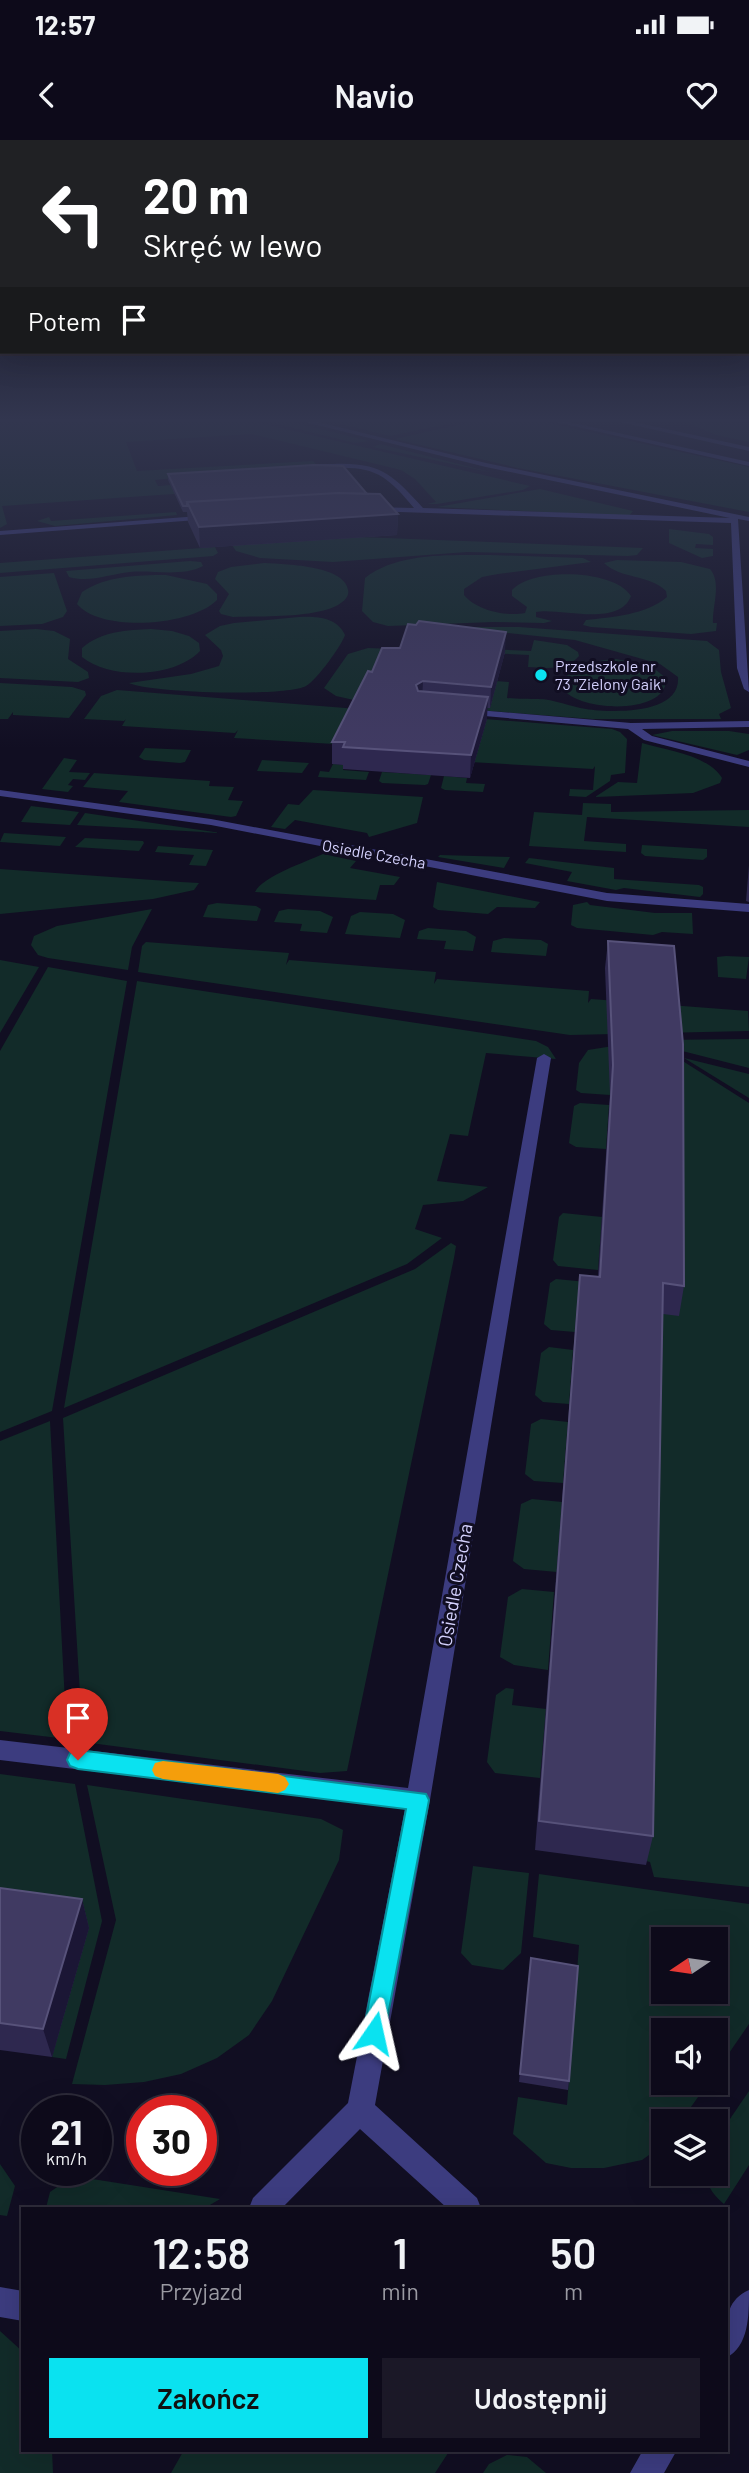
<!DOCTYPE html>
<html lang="pl">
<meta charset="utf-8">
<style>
:root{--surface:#0d0a1a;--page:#1b1827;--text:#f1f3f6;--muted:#9a9aa2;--line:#2d2b39;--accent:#0ae2f0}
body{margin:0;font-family:Barlow,sans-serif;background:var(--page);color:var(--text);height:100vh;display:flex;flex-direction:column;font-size:26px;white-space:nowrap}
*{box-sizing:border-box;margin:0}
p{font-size:23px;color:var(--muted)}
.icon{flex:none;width:38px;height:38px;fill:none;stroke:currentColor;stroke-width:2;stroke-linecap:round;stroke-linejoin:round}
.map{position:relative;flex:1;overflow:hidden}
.drawer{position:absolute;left:21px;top:2067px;width:707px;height:245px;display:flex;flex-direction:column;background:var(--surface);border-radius:0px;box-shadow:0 7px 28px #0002,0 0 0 2px var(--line)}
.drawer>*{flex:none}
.banner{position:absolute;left:0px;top:0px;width:749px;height:214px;box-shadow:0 7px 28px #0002,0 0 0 2px var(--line);background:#202124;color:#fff;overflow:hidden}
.needle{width:46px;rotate:257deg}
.fabs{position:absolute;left:651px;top:1787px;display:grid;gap:14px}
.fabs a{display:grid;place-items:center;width:77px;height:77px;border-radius:0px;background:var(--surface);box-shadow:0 7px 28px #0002,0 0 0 2px var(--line);font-size:35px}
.speed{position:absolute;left:21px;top:1955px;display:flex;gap:14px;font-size:35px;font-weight:700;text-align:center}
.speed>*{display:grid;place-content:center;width:91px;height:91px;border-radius:50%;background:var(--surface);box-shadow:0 7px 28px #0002,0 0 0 2px var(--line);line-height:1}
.speed small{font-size:18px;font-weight:400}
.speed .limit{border:10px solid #d22;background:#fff;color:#111}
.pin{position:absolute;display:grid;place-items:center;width:60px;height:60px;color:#fff;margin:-72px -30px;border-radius:50% 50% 50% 0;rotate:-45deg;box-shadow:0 0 7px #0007}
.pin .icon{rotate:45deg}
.me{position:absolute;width:77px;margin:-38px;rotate:11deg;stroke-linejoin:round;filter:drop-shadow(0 0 5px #0008)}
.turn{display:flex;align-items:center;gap:24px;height:147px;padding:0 28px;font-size:32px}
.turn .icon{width:91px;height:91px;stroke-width:2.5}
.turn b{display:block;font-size:49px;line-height:60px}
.then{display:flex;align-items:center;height:66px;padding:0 28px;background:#0003;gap:14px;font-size:26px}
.eta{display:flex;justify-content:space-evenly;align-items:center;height:119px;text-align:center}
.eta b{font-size:42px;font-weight:600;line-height:49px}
.button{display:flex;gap:14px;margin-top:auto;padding:14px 28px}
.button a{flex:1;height:80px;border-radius:0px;background:var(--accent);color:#111;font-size:28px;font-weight:600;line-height:80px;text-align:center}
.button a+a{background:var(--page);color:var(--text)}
.status{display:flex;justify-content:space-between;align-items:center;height:49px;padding:0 35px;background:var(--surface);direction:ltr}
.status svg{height:19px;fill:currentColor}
header{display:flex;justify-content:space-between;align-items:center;height:91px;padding:0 28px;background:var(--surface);font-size:32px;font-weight:600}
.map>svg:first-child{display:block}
.green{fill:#122b29;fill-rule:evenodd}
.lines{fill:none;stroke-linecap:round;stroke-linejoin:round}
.minor{fill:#3c3c7f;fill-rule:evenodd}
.tertiary{fill:#3c3c7f;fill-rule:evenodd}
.wall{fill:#2e284f}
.shaded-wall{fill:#1b1635}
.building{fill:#403a62;stroke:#57527a;stroke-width:2}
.route{fill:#0ae2f0;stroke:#06939c;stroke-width:2}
.slow{fill:#f59e0b}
.poi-dot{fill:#0ae2f0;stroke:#110e22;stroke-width:2.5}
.labels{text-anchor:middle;stroke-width:6;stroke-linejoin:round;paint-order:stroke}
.far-poi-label{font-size:16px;fill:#d4d1fd;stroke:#110e22;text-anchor:start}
.far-street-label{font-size:16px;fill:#d4d1fd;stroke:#110e22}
.street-label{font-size:19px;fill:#d4d1fd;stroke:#110e22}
</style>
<div class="status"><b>12:57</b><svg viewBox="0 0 49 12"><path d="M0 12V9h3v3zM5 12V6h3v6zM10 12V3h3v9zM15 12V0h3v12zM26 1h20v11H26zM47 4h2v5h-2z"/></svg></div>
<header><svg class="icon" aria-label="back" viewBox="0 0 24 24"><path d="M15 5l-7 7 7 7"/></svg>Navio<svg class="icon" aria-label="heart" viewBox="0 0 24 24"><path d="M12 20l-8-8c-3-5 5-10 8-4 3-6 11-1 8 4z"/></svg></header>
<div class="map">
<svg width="749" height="2333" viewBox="0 0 749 2333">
<rect width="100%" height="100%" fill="#110e22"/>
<path class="green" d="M 0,282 L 255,282 L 530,346 L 523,350 L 437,364 L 427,364 L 436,362 L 415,339 L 401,330 L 252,294 L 126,302 L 137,331 L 313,321 L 316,324 L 155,340 L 158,346 L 211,342 L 216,351 L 2,366 L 7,384 L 0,388 Z
M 270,282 L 291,282 L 369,301 L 355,303 Z
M 333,282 L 457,282 L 390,296 Z
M 471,282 L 544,282 L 749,327 L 749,372 L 518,328 L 395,299 Z
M 685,282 L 749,283 L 749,302 L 716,295 Z
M 380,304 L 494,333 L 373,307 Z
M 540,349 L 633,371 L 629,376 L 437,367 Z
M 176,372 L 177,375 L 55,386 L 37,381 L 49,377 L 51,381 Z
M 669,389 L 709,394 L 713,397 L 713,405 L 696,404 L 695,408 L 713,409 L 713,416 L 702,418 L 669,403 Z
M 359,397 L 643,408 L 637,415 L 628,416 L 467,412 L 333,422 L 260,418 L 236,411 L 232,405 Z
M 215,407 L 218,413 L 213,416 L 0,433 L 0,423 Z
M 490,415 L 583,418 L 591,422 L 498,434 L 482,437 L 464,449 L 464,455 C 476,470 506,477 525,473 L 527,467 L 512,456 L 512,450 C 532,427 615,429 631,456 C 619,488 559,467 536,472 L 536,477 L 552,481 L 544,483 L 493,482 L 388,486 L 373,482 L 362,471 L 365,438 C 397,412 451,415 490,415 Z
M 617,420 L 681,422 L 710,429 C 722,443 712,466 713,483 L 717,483 L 716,491 L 691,494 L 591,487 L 583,485 L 586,480 C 612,477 646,475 667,457 L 666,451 C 649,434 620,439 604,423 Z
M 190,421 L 201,422 L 203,426 C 183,437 153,430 130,432 C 110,434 89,443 69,437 L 66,431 Z
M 264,423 C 282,424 345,425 348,450 C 350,457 342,463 336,466 C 311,478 262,476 233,477 L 221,474 L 219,471 L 229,454 L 215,439 L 218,432 L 231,427 Z
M 54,433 L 67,471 L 63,477 L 42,484 L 0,486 L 0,437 Z
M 166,435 L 207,444 L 217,454 L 217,460 C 192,486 101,493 77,464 L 82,452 C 106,436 137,435 166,435 Z
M 299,477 C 316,476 337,477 345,495 C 342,505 316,541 306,546 C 286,557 149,553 129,543 L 191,534 L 219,526 L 223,516 L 221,510 L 205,495 L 220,486 L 234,483 Z
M 449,487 L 519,487 L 707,501 L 719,510 L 721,532 L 731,568 L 719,574 L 721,579 L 592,579 L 465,569 L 495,541 L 509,542 L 507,558 C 517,559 530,559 538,559 C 554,559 571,567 586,569 C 612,573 681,575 678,537 L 660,524 L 575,500 Z
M 36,489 L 54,491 L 70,499 L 68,519 L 88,532 L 89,538 L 78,542 L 0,538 L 0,491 Z
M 151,489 L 172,491 L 189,496 L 199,503 L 200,511 C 174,538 111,540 82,517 L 82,508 C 102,491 127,490 151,489 Z
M 534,500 L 567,505 L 578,512 L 579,516 C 567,531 545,528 528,527 L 529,515 L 488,513 L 490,509 L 531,511 Z
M 368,508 L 417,510 L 354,560 L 336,556 L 324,548 L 348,514 Z
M 616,519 L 651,526 L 666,538 C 669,575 583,572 565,551 L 564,539 C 576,525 598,520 616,519 Z
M 0,543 L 72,547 L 85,551 L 86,555 L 69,578 L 13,575 L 13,572 L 8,579 L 0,579 Z
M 117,550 L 612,589 L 620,592 L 627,599 L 625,633 L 611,635 L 610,641 L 586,657 L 569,656 L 570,649 L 593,650 L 595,626 L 593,629 L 470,622 L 351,605 L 234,598 L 238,590 L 235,593 L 122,586 L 126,579 L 124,581 L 84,579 L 101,556 Z
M 672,591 L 729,591 L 749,594 L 749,610 L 737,615 L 652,595 Z
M 642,603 C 666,610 708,615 722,638 L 720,643 L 693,653 L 595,657 L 618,642 L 637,643 Z
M 145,608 L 191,610 L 185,622 L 180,623 L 144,620 L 139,617 Z
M 64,618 L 77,620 L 69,632 L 90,633 L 85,640 L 73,639 L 68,645 L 73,646 L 68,652 L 42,649 Z
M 262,620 L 309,623 L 302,633 L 257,631 Z
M 333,624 L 345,625 L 343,630 L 369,632 L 366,640 L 318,637 L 320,631 L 329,632 Z
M 382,632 L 431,635 L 428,644 L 425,645 L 382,643 L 379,641 Z
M 94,633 L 210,641 L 209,646 L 234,647 L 228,660 L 243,661 L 236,676 L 231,677 L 119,662 L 128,651 L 83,647 Z
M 444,636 L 467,638 L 466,643 L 485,644 L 483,652 L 445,650 L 441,648 Z
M 313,650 L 423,657 L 417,683 L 369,697 L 367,693 L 295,680 L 285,689 L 271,687 L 288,664 L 299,665 Z
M 583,663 L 611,664 L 611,672 L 749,670 L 749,687 L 587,677 L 584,701 L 626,704 L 626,712 L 529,706 L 534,672 L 582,675 Z
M 31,666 L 79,672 L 70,685 L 21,682 Z
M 85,673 L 221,693 L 77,685 Z
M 4,693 L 66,697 L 60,706 L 0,702 Z
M 85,698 L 143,701 L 144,703 L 139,711 L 75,707 Z
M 642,705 L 707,709 L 707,717 L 703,720 L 645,716 L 641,713 Z
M 158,706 L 213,710 L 206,726 L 189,725 L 194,715 L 155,712 Z
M 323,714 L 356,721 L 350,728 L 400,737 L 394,745 L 380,745 L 376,760 L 255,752 C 263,736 306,722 323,714 Z
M 440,715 L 510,717 L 504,728 L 438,717 Z
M 529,718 L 614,728 L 614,739 L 699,745 L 703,747 L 703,754 L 700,757 L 624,748 L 616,750 L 567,741 L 572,732 L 525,723 Z
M 0,729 L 181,742 L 199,743 L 194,750 L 153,759 L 0,774 Z
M 437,742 L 540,762 L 535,768 L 497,767 L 488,774 L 438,770 L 433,767 Z
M 587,762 L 590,765 L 655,773 L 692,773 L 693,794 L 662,792 L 653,795 L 577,788 L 571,785 L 573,765 Z
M 217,763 L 256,766 L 261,769 L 257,781 L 203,777 L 208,765 Z
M 152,769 L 132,807 L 128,830 L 48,818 L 38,815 L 31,805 L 34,796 L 57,786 Z
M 288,769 L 320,771 L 333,777 L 327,793 L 300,791 L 302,784 L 274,782 L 279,771 Z
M 360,772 L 393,774 L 405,780 L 400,798 L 345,794 L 351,776 Z
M 428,788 L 466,791 L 476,797 L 473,811 L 444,809 L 446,801 L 417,799 L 419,791 Z
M 504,798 L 541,800 L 548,804 L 546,816 L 491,812 L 493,801 Z
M 146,802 L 289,813 L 286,825 L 289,820 L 436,832 L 434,844 L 437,839 L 589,851 L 588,863 L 591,859 L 748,871 L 749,891 L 570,895 L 138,832 L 142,806 Z
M 726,816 L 749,817 L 746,839 L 718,837 L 717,817 Z
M 0,820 L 39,827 L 0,893 Z
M 48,827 L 127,841 L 52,1271 L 0,1292 L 0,911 Z
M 137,841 L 536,901 L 548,907 L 556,919 L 486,913 L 468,996 L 450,994 L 437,1041 L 488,1047 L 463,1061 L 423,1065 L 415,1089 L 442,1098 L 407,1124 L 64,1268 Z
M 749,899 L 749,928 L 647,902 L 659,900 Z
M 632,903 L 670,913 L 749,963 L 749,1747 L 654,1737 L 650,1722 L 646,1721 L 658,1173 L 679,1175 L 611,935 L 610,955 L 581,953 L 576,950 L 579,923 L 588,910 Z
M 684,918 L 749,934 L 749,958 Z
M 580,963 L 609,965 L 606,1009 L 576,1007 L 569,1003 L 574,966 Z
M 563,1073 L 602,1077 L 598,1130 L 558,1126 L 553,1120 L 559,1077 Z
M 451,1103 L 456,1106 L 454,1118 L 347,1631 L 320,1633 L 83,1602 L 63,1278 L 415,1129 Z
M 556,1139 L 597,1143 L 575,1192 L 551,1190 L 544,1184 L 550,1143 Z
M 549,1207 L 573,1210 L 569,1264 L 543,1262 L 535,1255 L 541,1213 Z
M 541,1279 L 568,1282 L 563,1343 L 534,1341 L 525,1334 L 531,1284 Z
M 50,1281 L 67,1599 L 0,1591 L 0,1301 Z
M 532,1359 L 562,1362 L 557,1432 L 524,1429 L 513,1421 L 521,1364 Z
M 522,1449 L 554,1452 L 548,1530 L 514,1525 L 500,1517 L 508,1457 Z
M 506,1548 L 514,1549 L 512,1565 L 546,1569 L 540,1638 L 495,1633 L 487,1622 L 496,1555 Z
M 0,1634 L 75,1644 L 102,1781 L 66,1919 L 52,1917 L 68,1858 L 0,1776 Z
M 87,1645 L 321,1679 L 343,1690 L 339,1720 L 272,1861 L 249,1895 L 217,1918 L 181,1934 L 144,1942 L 105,1945 L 72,1944 L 116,1780 Z
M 473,1726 L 529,1733 L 521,1813 L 503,1830 L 472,1825 L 461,1813 Z
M 539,1734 L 749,1764 L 749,1884 L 716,1932 L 716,1890 L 663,1890 L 663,1942 L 708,1943 L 681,1981 L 663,1981 L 663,2005 L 642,2020 L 604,2028 L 571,2028 L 546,2023 L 513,1994 L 518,1957 L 567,1965 L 579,1805 L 533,1797 ZM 663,1799 L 716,1799 L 716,1852 L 663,1852 Z
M 749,1951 L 749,2025 L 724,2064 C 715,2056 706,2047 707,2034 L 716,2034 C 716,1993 727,1984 749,1951 Z
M 0,2024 L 15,2046 L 7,2076 L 0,2075 Z
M 73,2036 L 220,2059 L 205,2068 L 46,2068 L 50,2052 Z
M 0,2191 L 23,2212 L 23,2310 L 52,2310 L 53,2333 L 0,2333 Z
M 184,2310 L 450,2310 L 435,2333 L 171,2333 Z
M 507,2315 L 527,2317 L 546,2333 L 483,2333 L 489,2324 Z"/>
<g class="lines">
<path class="minor" d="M 305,282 L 318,282 L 486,323 L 749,377 L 749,381 L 738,379 L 749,552 L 744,549 L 737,528 L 731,383 L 371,371 L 368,367 L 414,368 C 388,337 376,326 334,328 C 325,328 314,330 306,327 C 314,323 324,324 333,324 C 381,322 393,335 423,368 L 730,378 L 486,327 Z
M 213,375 L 210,379 L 0,395 L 0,391 Z
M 466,569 L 631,583 L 749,581 L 749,587 L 642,589 L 652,596 L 749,621 L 749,627 L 644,600 L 628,589 L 462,574 L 462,570 Z
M 0,650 L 211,679 L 607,753 L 749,764 L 749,772 L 607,761 L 211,685 L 0,656 Z
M 544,914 L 551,918 L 430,1660 L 375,1965 L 477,2058 L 481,2068 L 447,2068 L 360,1989 L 282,2068 L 249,2068 L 253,2058 L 348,1963 L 405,1669 L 0,1620 L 0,1600 L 408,1648 L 537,918 Z
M 0,2147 L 23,2151 L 23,2181 L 0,2177 Z
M 749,2150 C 749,2176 749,2206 726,2218 C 726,2192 721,2162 749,2150 Z
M 643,2310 L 677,2310 L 664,2333 L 630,2333 Z"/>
<path class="tertiary" d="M 556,282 L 569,282 L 749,322 L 749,326 Z
M 620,282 L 634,282 L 749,307 L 749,311 Z"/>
</g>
<path class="wall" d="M 168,334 L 367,354 L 398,374 L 397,395 L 200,408 L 188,382 L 187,372 L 183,372 L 168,340 Z
M 505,512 L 490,568 L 487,568 L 487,579 L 470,638 L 343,629 L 343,625 L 332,624 L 332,602 L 372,532 Z
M 749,725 L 749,762 L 746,761 Z
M 608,801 L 684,1146 L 679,1176 L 663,1174 L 653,1696 L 646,1725 L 535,1710 L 577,1165 L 580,1135 L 598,1136 L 610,954 L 605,828 Z
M 0,1748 L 82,1759 L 89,1788 L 52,1917 L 0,1910 Z
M 530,1827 L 569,1941 L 568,1950 L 519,1942 Z"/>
<path class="shaded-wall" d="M 398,374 L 397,395 L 200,408 L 199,387 Z
M 506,492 L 505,512 L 490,568 L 491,547 Z
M 423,541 L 422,562 L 416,545 Z
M 488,557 L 487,579 L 470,638 L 471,615 Z
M 82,1759 L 89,1788 L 52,1917 L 43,1889 Z"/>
<path class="building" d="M 313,325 L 343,326 L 367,354 L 338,353 L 187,362 L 187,366 L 183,366 L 168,334 Z
M 338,353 L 380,354 L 398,374 L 199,387 L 187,362 Z
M 419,481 L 506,492 L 491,547 L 423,541 L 416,545 L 418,551 L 488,557 L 471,615 L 343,607 L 345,602 L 332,602 L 368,531 L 372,532 L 382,508 L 400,508 L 408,484 L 416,485 Z
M 608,801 L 674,806 L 683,904 L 684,1146 L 663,1143 L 653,1696 L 539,1681 L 580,1135 L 600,1137 L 613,925 Z
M 0,1748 L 82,1759 L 43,1889 L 0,1883 Z
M 531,1818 L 578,1826 L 569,1941 L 520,1934 Z"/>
<linearGradient id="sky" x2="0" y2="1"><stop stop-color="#090813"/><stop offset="0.46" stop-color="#32364f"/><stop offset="1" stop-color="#32364f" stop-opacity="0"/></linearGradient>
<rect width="749" height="609" fill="url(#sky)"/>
<path class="route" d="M 78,1610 L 426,1654 L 429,1660 L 383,1901 L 374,1905 L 366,1901 L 363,1893 L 406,1669 L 78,1629 L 70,1626 L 67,1620 L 70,1613 Z"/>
<path class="slow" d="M 163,1621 L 278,1634 L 285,1637 L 289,1644 L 285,1650 L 278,1653 L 163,1639 L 155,1636 L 152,1630 L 155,1623 Z"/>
<circle class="poi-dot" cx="541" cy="535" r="7"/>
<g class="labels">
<g class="far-poi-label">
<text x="555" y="532">Przedszkole nr<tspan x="555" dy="18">73 "Zielony Gaik"</tspan></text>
</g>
<g class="far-street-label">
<text transform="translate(374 714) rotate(10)" y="6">Osiedle Czecha</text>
</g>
<g class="street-label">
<text transform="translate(455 1445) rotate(-80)" y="7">Osiedle Czecha</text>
</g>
</g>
</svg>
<div class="fabs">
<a><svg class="needle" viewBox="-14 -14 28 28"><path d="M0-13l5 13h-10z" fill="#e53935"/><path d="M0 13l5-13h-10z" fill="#9a9aa2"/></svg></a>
<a><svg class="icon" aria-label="sound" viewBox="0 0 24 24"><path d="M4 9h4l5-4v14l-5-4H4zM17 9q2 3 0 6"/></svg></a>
<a><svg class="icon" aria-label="layers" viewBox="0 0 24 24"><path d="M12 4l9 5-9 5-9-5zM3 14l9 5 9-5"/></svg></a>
</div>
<div class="speed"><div>21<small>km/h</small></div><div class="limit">30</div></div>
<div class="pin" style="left:78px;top:1620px;background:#d93025"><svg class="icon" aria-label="arrive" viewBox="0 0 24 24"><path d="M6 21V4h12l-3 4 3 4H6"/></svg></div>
<svg class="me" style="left:374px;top:1893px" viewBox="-20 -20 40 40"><path d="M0-17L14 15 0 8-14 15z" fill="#0ae2f0" stroke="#fff" stroke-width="4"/></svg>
<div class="banner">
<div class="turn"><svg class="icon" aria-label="left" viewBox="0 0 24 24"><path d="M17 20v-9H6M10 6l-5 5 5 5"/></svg><div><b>20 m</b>Skręć w lewo</div></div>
<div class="then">Potem<svg class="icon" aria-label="arrive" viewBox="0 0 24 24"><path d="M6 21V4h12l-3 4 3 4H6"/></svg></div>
</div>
<section class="drawer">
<div class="eta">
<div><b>12:58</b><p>Przyjazd</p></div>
<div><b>1</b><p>min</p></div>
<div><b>50</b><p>m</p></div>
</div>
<div class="button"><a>Zakończ</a><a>Udostępnij</a></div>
</section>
</div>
